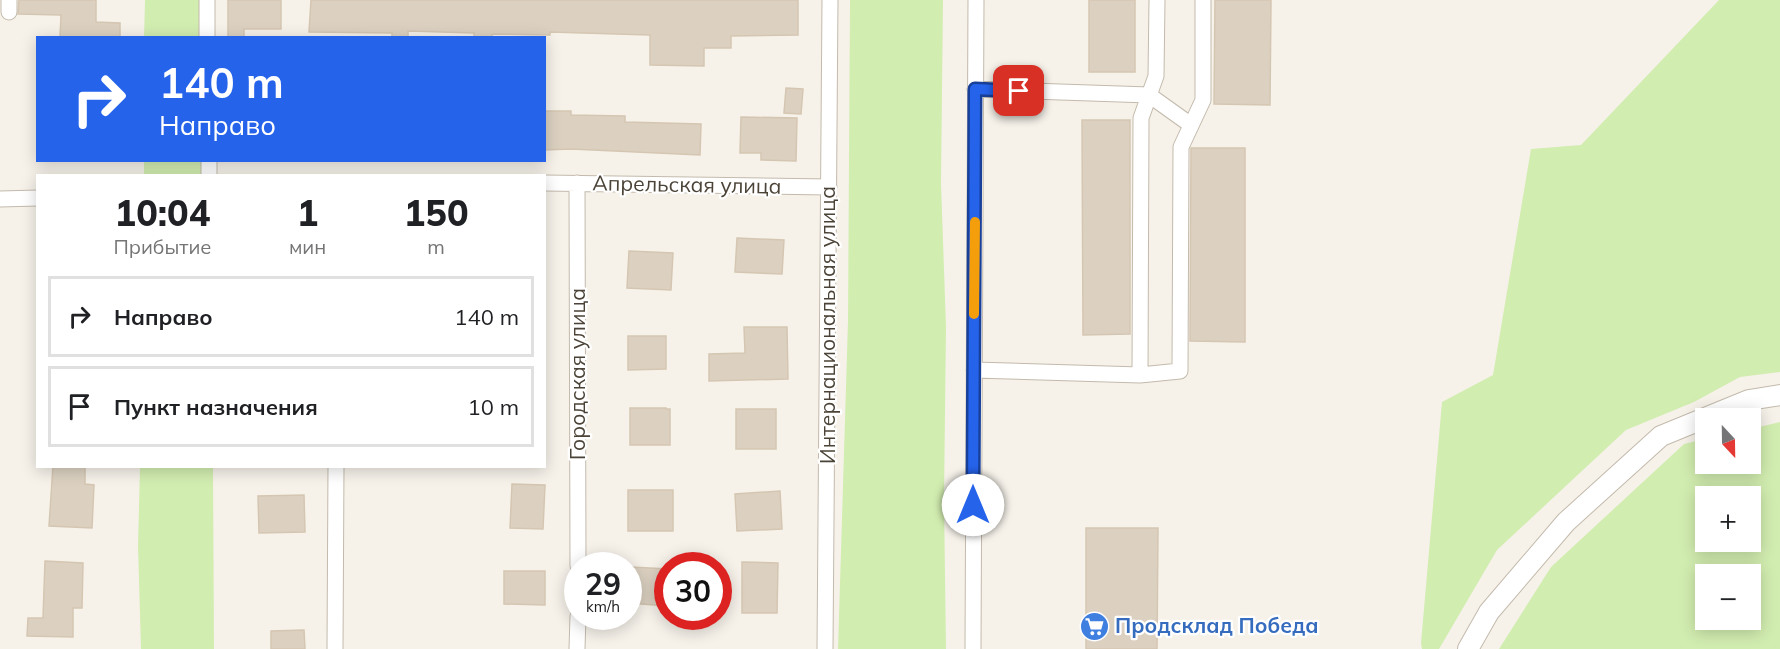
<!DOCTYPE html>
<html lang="ru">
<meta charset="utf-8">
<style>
:root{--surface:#fff;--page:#f6f6f6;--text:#202124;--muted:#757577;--line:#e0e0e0}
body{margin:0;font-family:Mulish,sans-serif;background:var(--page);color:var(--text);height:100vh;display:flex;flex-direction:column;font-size:22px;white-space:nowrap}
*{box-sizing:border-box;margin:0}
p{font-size:20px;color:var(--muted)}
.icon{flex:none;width:33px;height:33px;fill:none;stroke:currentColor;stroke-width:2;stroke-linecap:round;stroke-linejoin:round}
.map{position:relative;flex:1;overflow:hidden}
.sheet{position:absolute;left:36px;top:174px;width:510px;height:294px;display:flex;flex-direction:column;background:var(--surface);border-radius:0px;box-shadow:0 3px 15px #0003}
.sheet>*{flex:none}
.banner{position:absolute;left:36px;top:36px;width:510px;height:126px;border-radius:0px;box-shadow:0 3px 15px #0003;background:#2563eb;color:#fff;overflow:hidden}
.needle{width:39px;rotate:158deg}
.controls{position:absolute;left:1695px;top:408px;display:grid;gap:12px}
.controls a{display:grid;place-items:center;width:66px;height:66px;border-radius:0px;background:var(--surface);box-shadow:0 3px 15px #0003;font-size:30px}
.speed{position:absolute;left:564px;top:552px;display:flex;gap:12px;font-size:30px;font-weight:700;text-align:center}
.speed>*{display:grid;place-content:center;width:78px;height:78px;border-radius:50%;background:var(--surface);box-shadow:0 3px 15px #0003;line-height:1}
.speed small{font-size:15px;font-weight:400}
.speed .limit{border:9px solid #d22;background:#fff;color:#111}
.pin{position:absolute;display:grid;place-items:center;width:51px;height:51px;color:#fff;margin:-26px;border-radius:12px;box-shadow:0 3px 9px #0006}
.me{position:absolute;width:66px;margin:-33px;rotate:0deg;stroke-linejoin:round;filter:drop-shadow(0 0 4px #0008)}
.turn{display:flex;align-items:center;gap:21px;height:126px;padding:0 24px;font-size:27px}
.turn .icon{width:78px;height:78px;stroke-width:2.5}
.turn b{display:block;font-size:42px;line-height:51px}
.eta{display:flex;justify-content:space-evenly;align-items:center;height:102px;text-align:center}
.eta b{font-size:36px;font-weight:800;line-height:42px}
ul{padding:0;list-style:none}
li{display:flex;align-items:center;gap:18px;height:81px;margin:0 12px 9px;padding:0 12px;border:3px solid var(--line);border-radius:0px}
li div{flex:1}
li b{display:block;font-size:22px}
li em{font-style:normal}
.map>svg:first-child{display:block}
.green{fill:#d2edb0;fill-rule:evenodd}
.building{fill:#dcd1c1;stroke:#d5c6b1;stroke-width:1.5}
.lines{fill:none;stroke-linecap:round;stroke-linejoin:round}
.minor-casing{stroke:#c3baac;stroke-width:17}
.tertiary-casing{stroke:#c3baac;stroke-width:22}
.minor{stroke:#fff;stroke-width:15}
.tertiary{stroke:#fff;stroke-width:20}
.route-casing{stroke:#184099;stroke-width:15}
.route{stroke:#2563eb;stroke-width:10}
.slow{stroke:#f59e0b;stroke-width:10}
.labels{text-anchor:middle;stroke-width:4.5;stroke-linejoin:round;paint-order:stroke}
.street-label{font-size:21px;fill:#4b4337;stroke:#fff}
.shop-label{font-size:21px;font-weight:bold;fill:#366cbe;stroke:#fff;text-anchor:start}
</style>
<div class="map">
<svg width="1780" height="649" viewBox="0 0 1780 649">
<rect width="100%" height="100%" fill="#f6f2ea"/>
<path class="green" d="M 145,0 L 214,0 L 214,37 L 144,38 Z
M 850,0 L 943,0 L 941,183 L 946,327 L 944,499 L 946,649 L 838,649 L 848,321 Z
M 1719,0 L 1780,0 L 1780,372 L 1740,377 L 1694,402 L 1626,430 L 1497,550 L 1439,649 L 1422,649 L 1421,643 L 1442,402 L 1493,375 L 1531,149 L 1581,145 Z
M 144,161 L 217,161 L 217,175 L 144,175 Z
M 1780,422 L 1780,649 L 1499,649 L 1551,567 L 1684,444 L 1705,439 L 1706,464 L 1750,464 L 1751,429 ZM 1750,496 L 1750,542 L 1706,542 L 1706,496 ZM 1750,574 L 1750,620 L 1706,620 L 1706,574 Z
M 140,467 L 213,467 L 214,649 L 141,649 L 138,546 Z"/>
<path class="building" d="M 19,0 L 96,0 L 96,22 L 120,23 L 120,38 L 60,38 L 61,15 L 18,14 Z
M 228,0 L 281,0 L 281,29 L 244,29 L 244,38 L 228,38 Z
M 311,0 L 798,0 L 798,35 L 731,36 L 731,48 L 704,48 L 704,66 L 650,65 L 650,35 L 550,32 L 550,35 L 492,34 L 492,38 L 474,38 L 474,33 L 408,31 L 408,38 L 392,38 L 392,33 L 309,32 Z
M 1089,0 L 1135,0 L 1135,72 L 1089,72 Z
M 1215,0 L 1271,0 L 1270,105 L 1214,104 Z
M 786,88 L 803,89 L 801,114 L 784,113 Z
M 544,111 L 571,111 L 571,115 L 625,116 L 625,122 L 701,124 L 700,155 L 571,149 L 544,150 Z
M 741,117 L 797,118 L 796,161 L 761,160 L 761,153 L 740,153 Z
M 1082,120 L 1130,120 L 1130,334 L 1083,335 Z
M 1191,148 L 1245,148 L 1245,342 L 1190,341 Z
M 737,238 L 784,240 L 782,274 L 735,272 Z
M 629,251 L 673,253 L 671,290 L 627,288 Z
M 744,327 L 787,327 L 788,379 L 709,381 L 709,354 L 745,353 Z
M 628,336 L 666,336 L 666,369 L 628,370 Z
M 630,408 L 666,408 L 666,409 L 670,409 L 670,445 L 630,445 Z
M 736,409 L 776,409 L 776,449 L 736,449 Z
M 53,466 L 85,466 L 85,484 L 94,485 L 92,528 L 49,526 Z
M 512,484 L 545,485 L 543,529 L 510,528 Z
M 628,490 L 673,490 L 673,531 L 628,531 Z
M 780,491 L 782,529 L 737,531 L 735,494 Z
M 304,495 L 305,532 L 259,533 L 258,496 Z
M 1086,528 L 1158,528 L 1157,649 L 1086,649 Z
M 45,561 L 83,563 L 82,608 L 73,608 L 73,637 L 27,636 L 28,618 L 43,618 Z
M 742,562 L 778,563 L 777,613 L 742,613 Z
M 631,567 L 668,569 L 668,606 L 628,603 Z
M 504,571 L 545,571 L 545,605 L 504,604 Z
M 304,630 L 305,649 L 271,649 L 271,631 Z"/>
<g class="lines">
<defs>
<path id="minor" d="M 207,0 L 207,38
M 9,12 L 9,0
M 975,89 L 1149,95 L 1191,125
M 209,160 L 209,176
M 544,183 L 829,187
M 577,183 L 578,566
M 0,199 L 38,198
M 974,370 L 1140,375 L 1141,118 L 1156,76 L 1157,0
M 1140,375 L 1180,371 L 1181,147 L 1203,100 L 1203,0
M 335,649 L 336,466
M 577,649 L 578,616
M 825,649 L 830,0
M 973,649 L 976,0"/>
<path id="tertiary" d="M 1468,649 L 1489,612 L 1566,522 L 1661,436 L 1749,400 L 1780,395"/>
</defs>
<use href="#minor" class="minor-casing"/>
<use href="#tertiary" class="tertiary-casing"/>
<use href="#minor" class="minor"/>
<use href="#tertiary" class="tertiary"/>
</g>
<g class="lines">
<defs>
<path id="route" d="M 973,505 L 975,89 L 1019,91"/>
</defs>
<use href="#route" class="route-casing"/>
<use href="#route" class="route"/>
<path class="slow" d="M 974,314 L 975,222"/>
</g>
<defs>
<symbol id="supermarket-disc" viewBox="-11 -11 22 22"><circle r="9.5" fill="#3f7fe0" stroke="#fff"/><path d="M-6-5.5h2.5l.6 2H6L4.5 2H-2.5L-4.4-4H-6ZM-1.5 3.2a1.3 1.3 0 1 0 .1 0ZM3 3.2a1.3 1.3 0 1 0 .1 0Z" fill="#fff"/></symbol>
</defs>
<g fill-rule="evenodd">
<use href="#supermarket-disc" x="1078" y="610" width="33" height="33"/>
</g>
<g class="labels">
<g class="street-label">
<text transform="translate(687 185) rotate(1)" y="7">Апрельская улица</text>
<text transform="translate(828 325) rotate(-90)" y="7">Интернациональная улица</text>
<text transform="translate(578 374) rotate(-90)" y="7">Городская улица</text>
</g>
<g class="shop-label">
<text x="1115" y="633">Продсклад Победа</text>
</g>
</g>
</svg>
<div class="controls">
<a><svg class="needle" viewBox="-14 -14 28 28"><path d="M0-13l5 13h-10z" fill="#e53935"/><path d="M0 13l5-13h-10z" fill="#757577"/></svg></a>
<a>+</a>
<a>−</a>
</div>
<div class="speed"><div>29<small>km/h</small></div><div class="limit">30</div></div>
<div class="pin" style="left:1019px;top:91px;background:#d93025"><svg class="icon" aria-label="arrive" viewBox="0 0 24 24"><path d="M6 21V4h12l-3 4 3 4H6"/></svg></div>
<svg class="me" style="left:973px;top:505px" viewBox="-20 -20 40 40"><circle r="19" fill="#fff"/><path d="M0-13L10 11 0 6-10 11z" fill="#2563eb"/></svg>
<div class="banner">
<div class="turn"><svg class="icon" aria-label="right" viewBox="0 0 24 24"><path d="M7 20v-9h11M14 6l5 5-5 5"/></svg><div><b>140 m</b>Направо</div></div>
</div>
<section class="sheet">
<div class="eta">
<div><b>10:04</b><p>Прибытие</p></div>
<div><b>1</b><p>мин</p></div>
<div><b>150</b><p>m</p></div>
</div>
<ul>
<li><svg class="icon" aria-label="right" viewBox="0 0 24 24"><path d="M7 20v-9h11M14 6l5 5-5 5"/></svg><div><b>Направо</b></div><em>140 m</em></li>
<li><svg class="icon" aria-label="arrive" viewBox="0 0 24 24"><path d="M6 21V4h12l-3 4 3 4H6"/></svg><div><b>Пункт назначения</b></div><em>10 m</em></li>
</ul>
</section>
</div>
